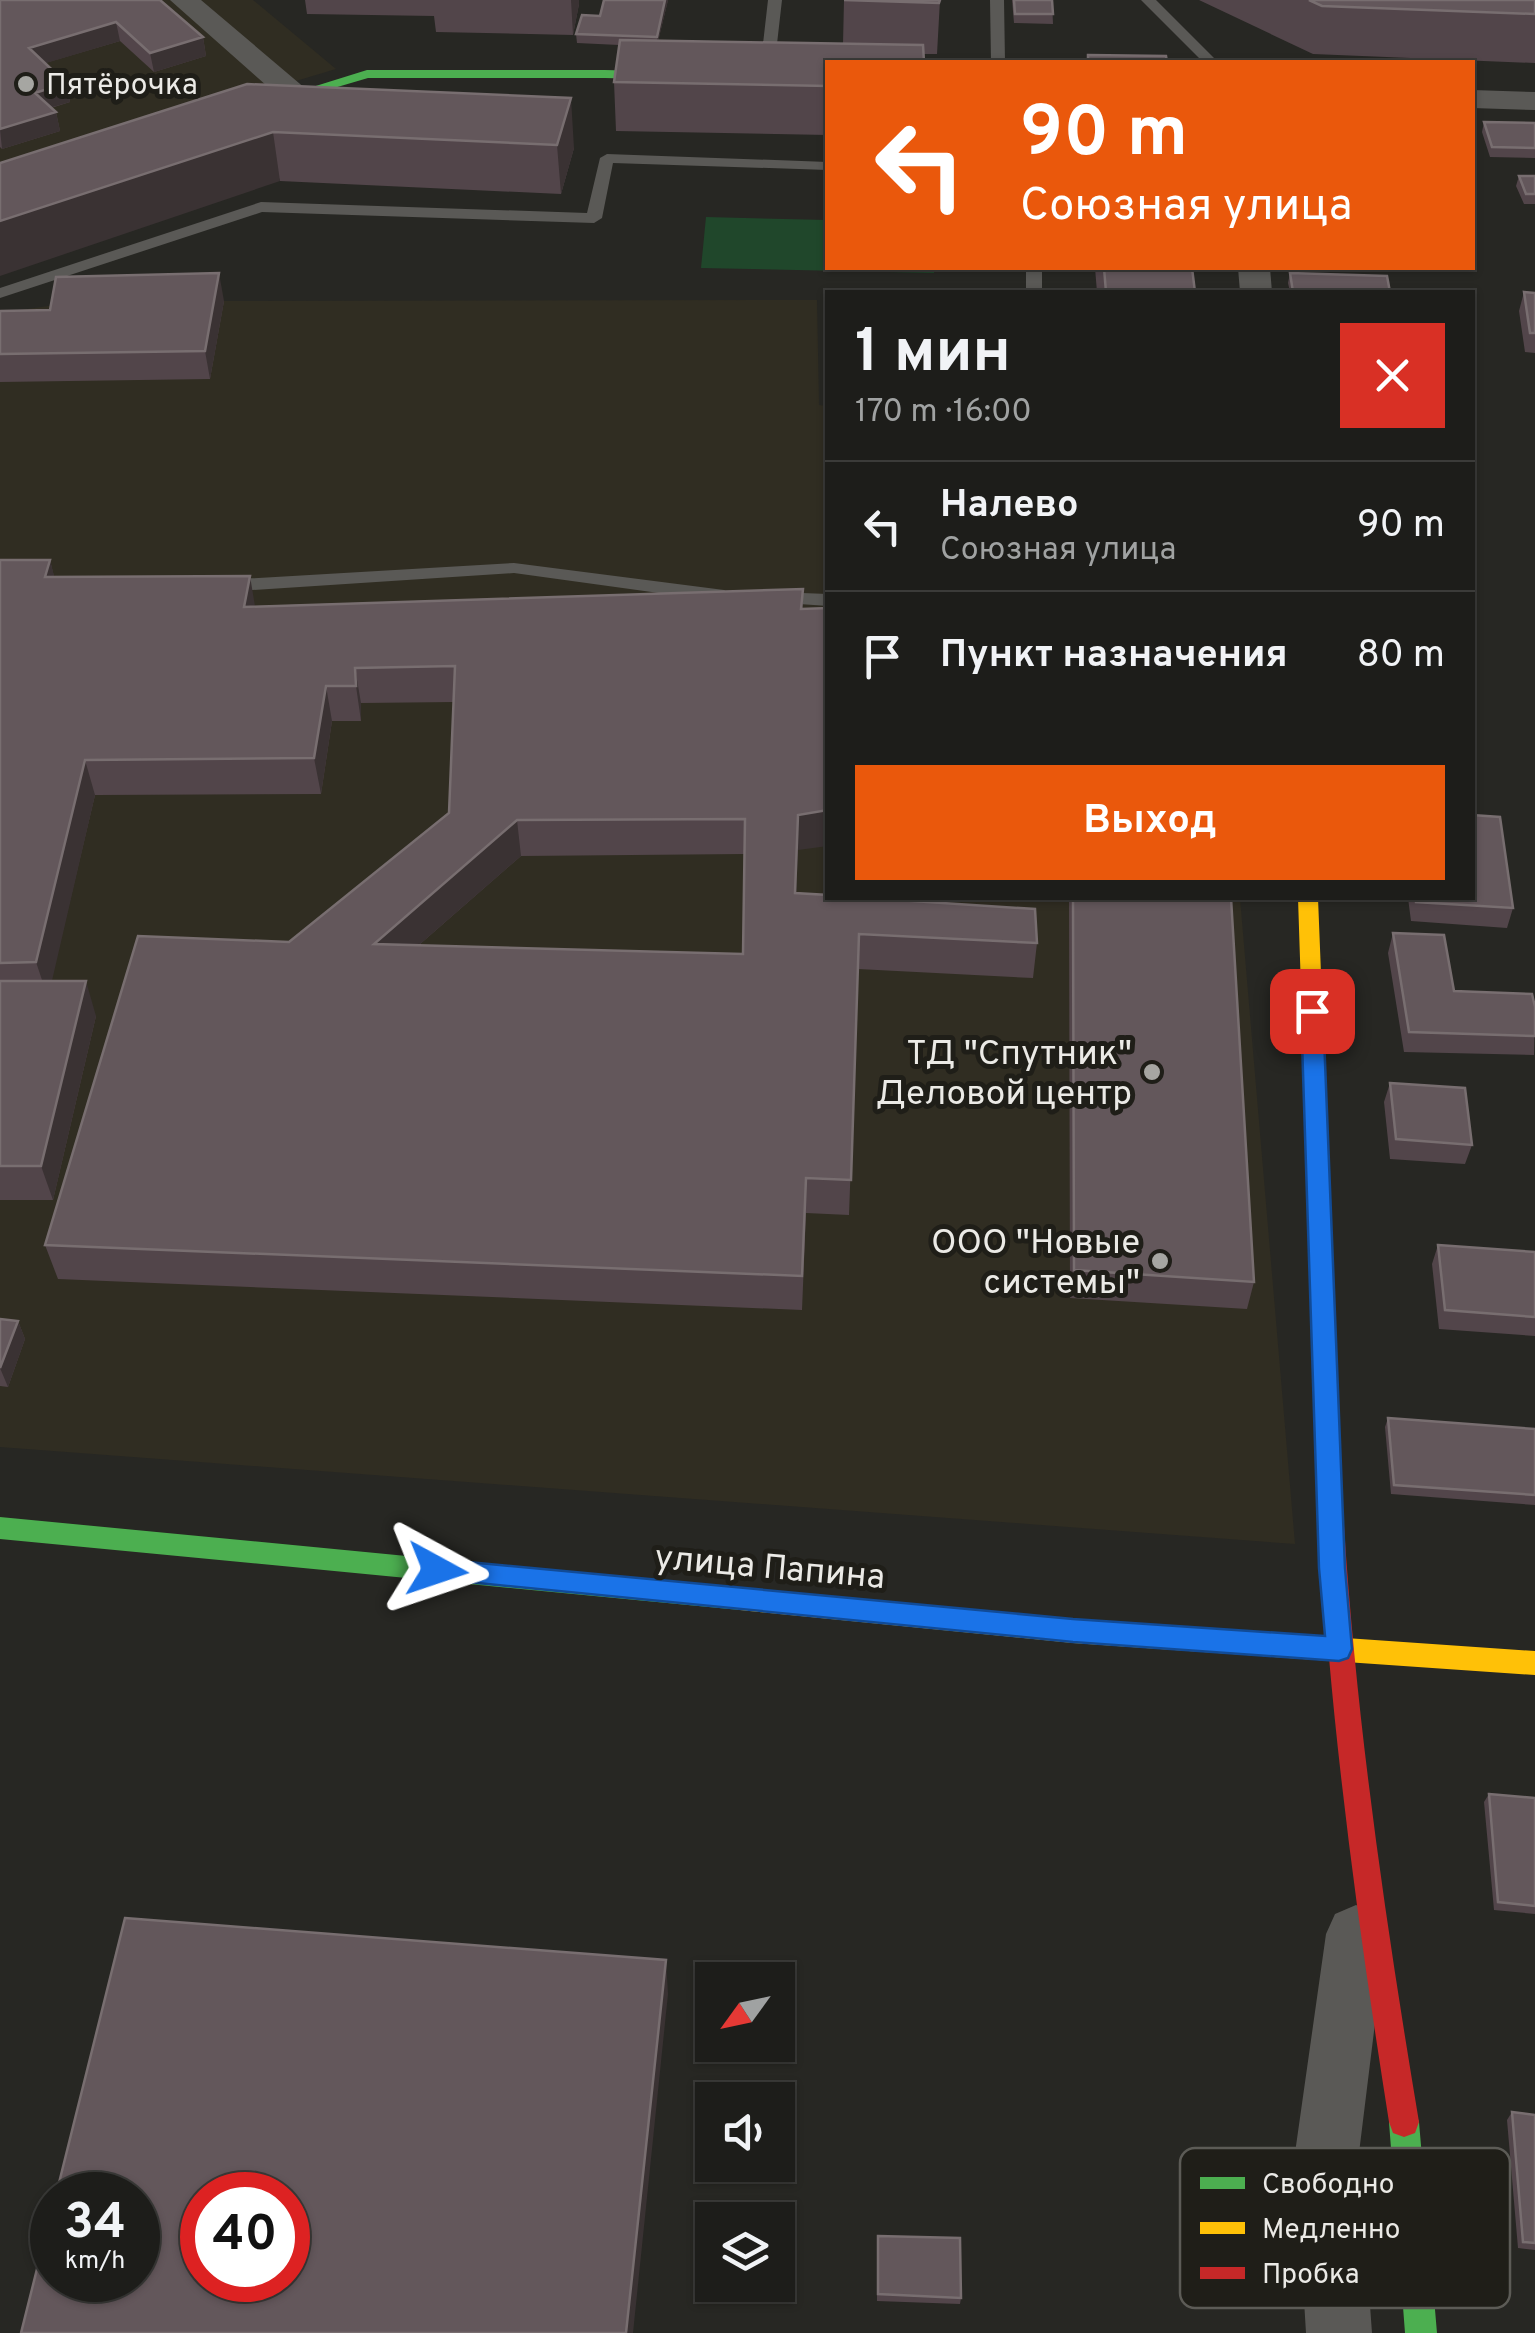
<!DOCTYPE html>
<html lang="ru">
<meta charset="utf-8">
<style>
:root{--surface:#1d1d1a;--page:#252623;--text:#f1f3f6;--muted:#a0a2a2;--line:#3b3b39;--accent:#ea580c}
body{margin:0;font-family:Overpass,sans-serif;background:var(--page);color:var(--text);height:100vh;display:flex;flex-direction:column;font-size:38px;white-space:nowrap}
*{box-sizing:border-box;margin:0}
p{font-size:32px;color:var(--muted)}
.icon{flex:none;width:55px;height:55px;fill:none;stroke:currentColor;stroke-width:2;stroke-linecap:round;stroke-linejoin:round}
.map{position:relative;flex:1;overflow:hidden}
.sheet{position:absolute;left:825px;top:290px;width:650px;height:610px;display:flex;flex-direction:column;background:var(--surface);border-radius:0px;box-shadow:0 2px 8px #0004,0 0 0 2px var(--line)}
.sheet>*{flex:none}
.banner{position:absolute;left:825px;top:60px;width:650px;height:210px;border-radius:0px;box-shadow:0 2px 8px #0004,0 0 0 2px var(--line);background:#ea580c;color:#fff;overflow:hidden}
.needle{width:65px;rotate:237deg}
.tools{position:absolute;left:695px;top:1962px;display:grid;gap:20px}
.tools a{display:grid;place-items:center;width:100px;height:100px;border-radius:0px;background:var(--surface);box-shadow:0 2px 8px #0004,0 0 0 2px var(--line);font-size:50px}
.speed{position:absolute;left:30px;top:2172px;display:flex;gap:20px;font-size:50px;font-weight:700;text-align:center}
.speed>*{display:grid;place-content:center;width:130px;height:130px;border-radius:50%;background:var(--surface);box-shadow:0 2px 8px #0004,0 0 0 2px var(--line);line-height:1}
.speed small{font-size:25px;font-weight:400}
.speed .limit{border:15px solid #d22;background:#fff;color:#111}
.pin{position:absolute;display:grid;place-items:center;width:85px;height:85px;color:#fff;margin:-42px;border-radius:20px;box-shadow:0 5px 15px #0006}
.me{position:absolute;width:110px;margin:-55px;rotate:95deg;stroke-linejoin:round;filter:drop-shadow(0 0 8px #0008)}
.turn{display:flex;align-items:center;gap:35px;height:210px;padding:0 30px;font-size:45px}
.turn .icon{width:130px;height:130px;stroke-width:2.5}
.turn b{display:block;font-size:70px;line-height:85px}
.round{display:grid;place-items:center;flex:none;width:105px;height:105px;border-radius:0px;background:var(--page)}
.headline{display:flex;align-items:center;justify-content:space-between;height:170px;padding:0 30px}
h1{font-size:60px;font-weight:700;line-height:75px}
.cta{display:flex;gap:20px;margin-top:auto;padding:20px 30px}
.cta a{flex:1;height:115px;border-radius:0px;background:var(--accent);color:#fff;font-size:40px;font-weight:700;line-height:115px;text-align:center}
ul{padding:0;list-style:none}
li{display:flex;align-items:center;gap:30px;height:130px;padding:0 30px;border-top:2px solid var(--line)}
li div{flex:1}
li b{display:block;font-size:38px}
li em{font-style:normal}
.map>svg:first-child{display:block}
.built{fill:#302d22}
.green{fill:#20472b}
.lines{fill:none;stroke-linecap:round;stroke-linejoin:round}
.lane{fill:#5a5956;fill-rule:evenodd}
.street{fill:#5a5956;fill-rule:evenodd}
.fast{fill:#4caf50;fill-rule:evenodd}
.slow{fill:#ffc107;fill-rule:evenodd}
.jam{fill:#c62828;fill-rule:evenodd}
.wall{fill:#52454a;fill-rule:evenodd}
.shaded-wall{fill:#3a3233}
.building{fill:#63575b;stroke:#786e70;stroke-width:2.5;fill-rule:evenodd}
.route{fill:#1a73e8;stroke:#114b97;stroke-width:2.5}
.poi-dot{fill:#a6a6a2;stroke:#1f1e18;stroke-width:4}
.labels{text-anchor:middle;stroke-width:10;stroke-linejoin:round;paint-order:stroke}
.far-poi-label{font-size:30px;fill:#ebeae6;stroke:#1f1e18;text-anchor:start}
.poi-label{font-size:35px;fill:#ebeae6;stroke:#1f1e18;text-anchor:end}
.street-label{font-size:35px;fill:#ebeae6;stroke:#1f1e18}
.key{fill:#1f1e18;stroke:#5c5b56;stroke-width:2.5}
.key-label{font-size:28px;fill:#ebeae6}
</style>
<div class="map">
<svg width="1535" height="2333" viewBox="0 0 1535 2333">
<rect width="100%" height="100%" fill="#272723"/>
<path class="built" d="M 0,0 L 253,0 L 336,69 L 0,169 Z
M 817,300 L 819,405 L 828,406 L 828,898 L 1240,898 L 1295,1544 L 0,1447 L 0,313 L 62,304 L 224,301 Z"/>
<path class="green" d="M 706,217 L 827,220 L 828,268 L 934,268 L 934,273 L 701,268 Z"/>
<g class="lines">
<path class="lane" d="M 768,0 L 782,0 L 774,70 L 767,74 L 760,70 Z
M 990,0 L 1004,0 L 1005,62 L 991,62 Z
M 1141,0 L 1156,0 L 1218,62 L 1203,62 Z
M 607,154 L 828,162 L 828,170 L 613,163 L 602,218 L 594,223 L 262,212 L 0,298 L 0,288 L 261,202 L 587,213 L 600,158 Z
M 1026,268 L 1042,268 L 1042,292 L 1026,292 Z
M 514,563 L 724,590 L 733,596 L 724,602 L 514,573 L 223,592 L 214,586 L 223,580 Z
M 776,592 L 828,594 L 828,606 L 770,602 L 770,594 Z"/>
<path class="street" d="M 170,0 L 201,0 L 306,89 L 310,95 L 306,101 L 284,101 Z
M 1472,90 L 1535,92 L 1535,110 L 1472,108 Z
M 1238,268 L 1270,268 L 1272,292 L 1240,292 Z
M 1356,1905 L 1377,1914 L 1386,1934 L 1359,2153 L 1372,2333 L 1306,2333 L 1295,2153 L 1326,1934 L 1335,1914 Z"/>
<path class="fast" d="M 367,70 L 605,70 L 828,76 L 828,84 L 605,78 L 368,78 L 252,112 L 245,108 Z
M 0,1517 L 740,1588 L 749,1591 L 753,1599 L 749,1607 L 740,1610 L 0,1539 Z
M 1404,2107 L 1415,2111 L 1419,2122 L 1437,2333 L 1405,2333 L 1389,2122 L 1393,2111 Z"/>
<path class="slow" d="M 1298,898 L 1318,898 L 1341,1474 L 1338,1481 L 1329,1484 L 1320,1481 L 1317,1474 Z
M 740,1588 L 1073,1619 L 1535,1651 L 1535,1675 L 1073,1643 L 740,1610 L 731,1607 L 727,1599 L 731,1591 Z"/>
<path class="jam" d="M 1329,1464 L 1338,1467 L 1341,1474 C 1352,1692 1383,1907 1419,2122 L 1415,2133 L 1404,2137 L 1393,2133 L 1389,2122 C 1355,1907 1326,1692 1317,1474 L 1320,1467 Z"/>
</g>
<path class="wall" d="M 0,0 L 203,37 L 206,56 L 154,72 L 120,41 L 45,63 L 66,83 L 70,102 L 51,108 L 56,112 L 60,131 L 2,149 L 0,147 Z
M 305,0 L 579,0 L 579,4 L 573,35 L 436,32 L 434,16 L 307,14 Z
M 604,0 L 668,0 L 658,41 L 843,44 L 844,0 L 940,0 L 937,54 L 924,54 L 828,62 L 828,135 L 616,131 L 614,82 L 619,45 L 577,43 L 576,34 L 600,16 Z
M 1012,0 L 1052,0 L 1053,24 L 1014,23 Z
M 1199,0 L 1535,0 L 1535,63 L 1313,54 Z
M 247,84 L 574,148 L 561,194 L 280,181 Z
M 1484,122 L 1535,123 L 1535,158 L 1490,157 L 1482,132 Z
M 1519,176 L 1535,176 L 1535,204 L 1524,204 L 1516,186 Z
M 1095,268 L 1192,268 L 1195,292 L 1097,292 Z
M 1290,273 L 1390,292 L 1290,292 L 1288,283 Z
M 1524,292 L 1535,293 L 1535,353 L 1525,352 L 1519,311 Z
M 224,301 L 210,379 L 0,382 L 0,311 L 50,310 Z
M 0,560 L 50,560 L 54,577 L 255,606 L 803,589 L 796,893 L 1037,943 L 1033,978 L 858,969 L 849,1215 L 806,1213 L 802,1310 L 58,1279 L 45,1245 L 289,942 L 449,813 L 454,702 L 361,703 L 361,721 L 332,721 L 321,794 L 95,795 L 51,981 L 96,1016 L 53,1200 L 0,1200 ZM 744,854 L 743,954 L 419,945 L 521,856 Z
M 1069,898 L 1231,898 L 1254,1282 L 1247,1309 L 1070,1298 Z
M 1408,898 L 1472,898 L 1513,908 L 1507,928 L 1411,921 Z
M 1393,933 L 1454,991 L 1535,1007 L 1534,1055 L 1404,1052 L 1388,953 Z
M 1390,1083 L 1472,1145 L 1465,1164 L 1390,1159 L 1384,1102 Z
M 1438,1245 L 1535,1252 L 1535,1336 L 1439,1329 L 1432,1264 Z
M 0,1319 L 18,1321 L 25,1339 L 8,1387 L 0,1386 Z
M 1388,1418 L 1535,1429 L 1535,1505 L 1391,1494 L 1385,1427 Z
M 1489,1794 L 1535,1798 L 1535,1914 L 1494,1910 L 1484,1802 Z
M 1512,2112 L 1535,2115 L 1535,2250 L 1518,2248 L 1507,2120 Z
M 877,2242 L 961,2298 L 960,2304 L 877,2301 Z"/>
<path class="shaded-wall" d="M 571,0 L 579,0 L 579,4 L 573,35 Z
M 665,0 L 668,0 L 657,46 L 657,37 Z
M 116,22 L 120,41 L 33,67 L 29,48 Z
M 203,37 L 206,56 L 154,72 L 150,53 Z
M 66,83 L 70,102 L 39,111 L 35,93 Z
M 571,98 L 574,148 L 561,194 L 557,145 Z
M 56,112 L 60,131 L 2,149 L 0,129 Z
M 273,132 L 280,181 L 0,276 L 0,221 Z
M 219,273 L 224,301 L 210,379 L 205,351 Z
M 50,560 L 59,595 L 45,577 Z
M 250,576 L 256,612 L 244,607 Z
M 355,668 L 361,703 L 361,721 L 356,686 Z
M 326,686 L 332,721 L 321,794 L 314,758 Z
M 85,760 L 95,795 L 48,998 L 36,962 Z
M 828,810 L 828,846 L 798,850 L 795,928 L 798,815 Z
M 517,820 L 521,856 L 380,979 L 374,944 Z
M 86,981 L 96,1016 L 53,1200 L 41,1166 Z
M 18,1321 L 25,1339 L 8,1387 L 0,1368 Z
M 666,1960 L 668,1994 L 633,2333 L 626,2333 Z"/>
<path class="building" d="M 0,0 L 160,0 L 203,37 L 150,53 L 116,22 L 29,48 L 66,83 L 35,93 L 56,112 L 0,129 Z
M 604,0 L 665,0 L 657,37 L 576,34 L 582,15 L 600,16 Z
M 844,0 L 940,0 L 939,3 Z
M 1014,0 L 1052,0 L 1053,14 L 1015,14 Z
M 1309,0 L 1535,0 L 1535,14 L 1322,6 Z
M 620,40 L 923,45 L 924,62 L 828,62 L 828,86 L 614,82 Z
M 1088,55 L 1166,56 L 1167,62 L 1088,62 Z
M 247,84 L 571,98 L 557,145 L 273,132 L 0,221 L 0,163 Z
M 1484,122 L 1535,123 L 1535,148 L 1492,147 Z
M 1519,176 L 1535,176 L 1535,194 L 1526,194 Z
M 1104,268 L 1192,268 L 1195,292 L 1106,292 Z
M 219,273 L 205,351 L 0,354 L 0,311 L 50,310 L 56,277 Z
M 1290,273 L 1387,276 L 1390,292 L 1293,292 Z
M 1524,292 L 1535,293 L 1535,333 L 1530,333 Z
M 0,560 L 50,560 L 45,577 L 250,576 L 244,607 L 803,589 L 801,609 L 828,608 L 828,810 L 798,815 L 795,893 L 828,895 L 828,898 L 867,898 L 1035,909 L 1037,943 L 859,934 L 851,1180 L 806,1178 L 802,1276 L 45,1245 L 138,936 L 289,942 L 449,813 L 455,666 L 355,668 L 356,686 L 326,686 L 314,758 L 85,760 L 36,962 L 0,963 ZM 745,819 L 743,954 L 374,944 L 517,820 Z
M 1472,815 L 1500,817 L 1513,908 L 1416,902 L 1416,898 L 1472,898 Z
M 1073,898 L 1231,898 L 1254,1282 L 1074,1270 Z
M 1393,933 L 1444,935 L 1454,991 L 1532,994 L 1535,1007 L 1535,1036 L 1409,1032 Z
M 0,981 L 86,981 L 41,1166 L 0,1166 Z
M 1390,1083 L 1465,1088 L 1472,1145 L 1396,1139 Z
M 1438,1245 L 1535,1252 L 1535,1317 L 1445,1310 Z
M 0,1319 L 18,1321 L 0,1368 Z
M 1388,1418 L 1535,1429 L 1535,1495 L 1394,1485 Z
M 1489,1794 L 1535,1798 L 1535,1906 L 1498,1902 Z
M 125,1918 L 666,1960 L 626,2333 L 21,2333 L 52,2209 L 52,2280 L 138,2280 L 138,2195 L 56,2195 ZM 202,2195 L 288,2195 L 288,2280 L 202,2280 Z
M 1512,2112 L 1535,2115 L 1535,2243 L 1523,2242 Z
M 878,2236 L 960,2238 L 961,2298 L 878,2294 Z"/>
<path class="route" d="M 1312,1003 L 1323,1011 L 1345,1568 L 1352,1649 L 1348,1658 L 1339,1661 L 1073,1642 L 428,1578 L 424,1570 L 428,1562 L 437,1559 L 1073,1619 L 1325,1636 L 1319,1568 L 1301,1011 Z"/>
<g class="poi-dot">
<circle cx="26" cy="84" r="10"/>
<circle cx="1152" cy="1072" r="10"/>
<circle cx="1160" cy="1261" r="10"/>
</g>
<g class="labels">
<g class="far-poi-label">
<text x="46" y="94">Пятёрочка</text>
</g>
<g class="poi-label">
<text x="1132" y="1064">ТД "Спутник"<tspan x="1132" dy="40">Деловой центр</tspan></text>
<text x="1140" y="1253">ООО "Новые<tspan x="1140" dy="40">системы"</tspan></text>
</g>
<g class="street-label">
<text transform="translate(770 1566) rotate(5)" y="12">улица Папина</text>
</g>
</g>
<rect x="1180" y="2148" width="330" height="160" rx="15" class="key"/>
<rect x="1200" y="2177" width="45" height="12" fill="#4caf50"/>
<rect x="1200" y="2222" width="45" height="12" fill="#ffc107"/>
<rect x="1200" y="2267" width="45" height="12" fill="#c62828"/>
<g class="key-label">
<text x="1262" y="2193">Свободно</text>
<text x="1262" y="2238">Медленно</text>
<text x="1262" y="2283">Пробка</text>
</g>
</svg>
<div class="tools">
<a><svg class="needle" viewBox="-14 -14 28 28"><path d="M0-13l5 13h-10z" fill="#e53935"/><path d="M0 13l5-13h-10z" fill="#a0a2a2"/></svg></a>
<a><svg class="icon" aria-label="sound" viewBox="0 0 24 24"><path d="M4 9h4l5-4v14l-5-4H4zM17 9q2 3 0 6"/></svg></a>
<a><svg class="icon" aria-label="layers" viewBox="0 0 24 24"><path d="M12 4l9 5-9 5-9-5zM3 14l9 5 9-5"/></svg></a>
</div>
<div class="speed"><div>34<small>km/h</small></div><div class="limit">40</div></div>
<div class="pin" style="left:1312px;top:1011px;background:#d93025"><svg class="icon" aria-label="arrive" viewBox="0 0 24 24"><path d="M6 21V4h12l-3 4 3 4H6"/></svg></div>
<svg class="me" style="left:437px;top:1570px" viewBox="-20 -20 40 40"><path d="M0-17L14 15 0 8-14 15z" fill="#1a73e8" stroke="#fff" stroke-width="4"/></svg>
<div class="banner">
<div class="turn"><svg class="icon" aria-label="left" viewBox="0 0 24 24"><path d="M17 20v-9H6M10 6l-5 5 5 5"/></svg><div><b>90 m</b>Союзная улица</div></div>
</div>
<section class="sheet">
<div class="headline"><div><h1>1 мин</h1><p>170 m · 16:00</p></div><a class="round" style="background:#d93025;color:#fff"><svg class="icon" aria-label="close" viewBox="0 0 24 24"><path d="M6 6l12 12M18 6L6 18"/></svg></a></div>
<ul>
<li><svg class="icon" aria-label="left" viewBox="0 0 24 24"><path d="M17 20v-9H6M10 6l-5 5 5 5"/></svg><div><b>Налево</b><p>Союзная улица</p></div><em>90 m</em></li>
<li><svg class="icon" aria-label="arrive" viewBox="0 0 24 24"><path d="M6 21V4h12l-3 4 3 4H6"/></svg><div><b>Пункт назначения</b></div><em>80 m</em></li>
</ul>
<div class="cta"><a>Выход</a></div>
</section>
</div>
